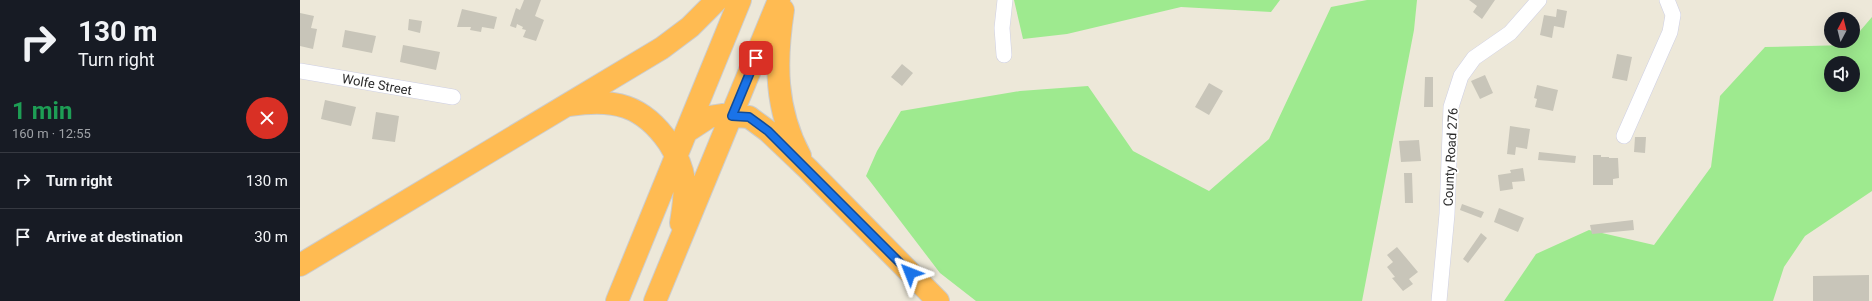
<!DOCTYPE html>
<meta charset="utf-8">
<style>
:root{--surface:#171b24;--page:#20242c;--text:#f1f3f6;--muted:#9ea1a6;--line:#363941}
body{margin:0;font-family:Roboto,sans-serif;background:var(--page);color:var(--text);height:100vh;display:flex;flex-direction:column;font-size:15px;white-space:nowrap}
*{box-sizing:border-box;margin:0}
p{font-size:13px;color:var(--muted)}
.icon{flex:none;width:22px;height:22px;fill:none;stroke:currentColor;stroke-width:2;stroke-linecap:round;stroke-linejoin:round}
.map{position:relative;flex:1;overflow:hidden}
.drawer{display:flex;flex-direction:column;background:var(--surface);width:300px}
.drawer>*{flex:none}
.top-card{background:#171b24;color:var(--text);overflow:hidden}
.needle{width:26px;rotate:7deg}
.tools{position:absolute;left:1524px;top:12px;display:grid;gap:8px}
.tools a{display:grid;place-items:center;width:36px;height:36px;border-radius:50%;background:var(--surface);box-shadow:0 4px 16px #0002;font-size:20px}
.pin{position:absolute;display:grid;place-items:center;width:34px;height:34px;color:#fff;margin:-17px;border-radius:8px;box-shadow:0 2px 6px #0006}
.me{position:absolute;width:44px;margin:-22px;rotate:315deg;stroke-linejoin:round;filter:drop-shadow(0 0 3px #0008)}
.turn{display:flex;align-items:center;gap:14px;height:84px;padding:0 12px;font-size:18px}
.turn .icon{width:52px;height:52px;stroke-width:2.5}
.turn b{display:block;font-size:28px;line-height:34px}
.round{display:grid;place-items:center;flex:none;width:42px;height:42px;border-radius:21px;background:var(--page)}
.overview{display:flex;align-items:center;justify-content:space-between;height:68px;padding:0 12px}
h1{font-size:24px;font-weight:700;line-height:30px;color:#1e9e55}
ul{padding:0;list-style:none}
li{display:flex;align-items:center;gap:12px;height:56px;padding:0 12px;border-top:1px solid var(--line)}
li div{flex:1}
li b{display:block;font-size:15px}
li em{font-style:normal}
main{display:flex;flex:1;min-height:0}
.map>svg:first-child{display:block}
.green{fill:#9eea8f;fill-rule:evenodd}
.building{fill:#c8c5b9}
.lines{fill:none;stroke-linecap:round;stroke-linejoin:round}
.minor-casing{stroke:#cecfe4;stroke-width:16}
.highway-casing{stroke:#ccc;stroke-width:24}
.minor{stroke:#fff;stroke-width:15}
.highway{stroke:#ffbb52;stroke-width:22}
.route-casing{stroke:#114b97;stroke-width:10}
.route{stroke:#1a73e8;stroke-width:7}
.labels{text-anchor:middle;stroke-width:3.5;stroke-linejoin:round;paint-order:stroke}
.street-label{font-size:13px;fill:#292929;stroke:#fff}
</style>
<main>
<section class="drawer">
<div class="top-card">
<div class="turn"><svg class="icon" aria-label="right" viewBox="0 0 24 24"><path d="M7 20v-9h11M14 6l5 5-5 5"/></svg><div><b>130 m</b>Turn right</div></div>
</div>
<div class="overview"><div><h1>1 min</h1><p>160 m · 12:55</p></div><a class="round" style="background:#d93025;color:#fff"><svg class="icon" aria-label="close" viewBox="0 0 24 24"><path d="M6 6l12 12M18 6L6 18"/></svg></a></div>
<ul>
<li><svg class="icon" aria-label="right" viewBox="0 0 24 24"><path d="M7 20v-9h11M14 6l5 5-5 5"/></svg><div><b>Turn right</b></div><em>130 m</em></li>
<li><svg class="icon" aria-label="arrive" viewBox="0 0 24 24"><path d="M6 21V4h12l-3 4 3 4H6"/></svg><div><b>Arrive at destination</b></div><em>30 m</em></li>
</ul>
</section>
<div class="map">
<svg width="1572" height="301" viewBox="0 0 1572 301">
<rect width="100%" height="100%" fill="#ede8d9"/>
<path class="green" d="M 714,0 L 980,0 L 971,12 L 881,7 L 767,34 L 723,39 Z
M 1067,0 L 1117,0 L 1114,30 L 1062,301 L 676,301 L 640,273 L 566,176 L 577,151 L 601,111 L 720,91 L 788,86 L 833,151 L 909,191 L 969,139 L 1031,7 Z
M 1572,17 L 1572,191 L 1505,236 L 1484,267 L 1473,301 L 1204,301 L 1236,254 L 1289,230 L 1354,245 L 1411,167 L 1420,96 L 1465,47 L 1548,45 ZM 1531,63 L 1553,63 L 1553,85 L 1531,85 Z"/>
<path class="building" d="M 224,0 L 241,0 L 235,16 L 244,20 L 236,41 L 223,37 L 226,30 L 222,29 L 223,27 L 217,24 L 216,28 L 210,26 L 216,8 L 220,10 Z
M 1169,0 L 1195,0 L 1182,19 L 1173,12 L 1177,6 Z
M 162,9 L 197,17 L 194,29 L 182,27 L 181,32 L 170,30 L 171,27 L 157,27 Z
M 1257,9 L 1267,11 L 1264,28 L 1254,26 L 1252,38 L 1240,35 L 1244,15 L 1256,17 Z
M 0,13 L 14,16 L 11,28 L 17,29 L 13,49 L 0,46 Z
M 109,19 L 122,21 L 120,33 L 108,30 Z
M 45,30 L 76,36 L 72,53 L 42,47 Z
M 103,45 L 140,52 L 136,70 L 100,62 Z
M 1317,54 L 1332,57 L 1327,81 L 1312,78 Z
M 602,64 L 613,73 L 602,86 L 591,77 Z
M 1185,75 L 1193,93 L 1180,99 L 1171,81 Z
M 1125,77 L 1133,77 L 1133,107 L 1124,107 Z
M 909,83 L 923,91 L 909,115 L 895,107 Z
M 1237,85 L 1258,90 L 1253,111 L 1235,107 L 1237,99 L 1234,98 Z
M 25,100 L 56,107 L 51,126 L 21,119 Z
M 76,112 L 99,116 L 95,142 L 72,139 Z
M 1210,126 L 1230,129 L 1227,149 L 1216,147 L 1215,155 L 1207,154 Z
M 1335,137 L 1346,137 L 1345,153 L 1334,152 Z
M 1119,140 L 1121,161 L 1101,162 L 1099,141 Z
M 1239,152 L 1276,156 L 1275,163 L 1238,160 Z
M 1293,155 L 1301,155 L 1301,157 L 1309,157 L 1309,158 L 1318,158 L 1319,178 L 1313,179 L 1313,185 L 1293,185 Z
M 1223,168 L 1225,181 L 1212,182 L 1213,189 L 1200,191 L 1198,175 L 1211,173 L 1210,170 Z
M 1104,173 L 1112,173 L 1113,203 L 1105,203 Z
M 1162,204 L 1184,212 L 1181,218 L 1160,210 Z
M 1199,208 L 1224,218 L 1218,232 L 1194,222 Z
M 1333,220 L 1334,230 L 1292,234 L 1290,225 Z
M 1181,233 L 1187,238 L 1168,263 L 1163,259 Z
M 1097,247 L 1118,272 L 1109,279 L 1113,284 L 1103,291 L 1092,278 L 1095,277 L 1087,267 L 1093,262 L 1087,255 Z
M 1569,275 L 1569,301 L 1513,301 L 1513,276 Z"/>
<g class="lines">
<defs>
<path id="minor" d="M 704,55 L 702,28 L 705,0
M 0,71 L 153,97
M 1324,136 L 1370,32 L 1373,15 L 1367,0
M 1139,301 L 1147,214 L 1151,107 L 1161,76 L 1174,58 L 1210,33 L 1239,0"/>
<path id="highway" d="M 483,10 C 475,62 475,109 500,156
M 270,105 C 314,98 343,105 369,143 C 376,154 382,167 384,180 C 386,194 383,210 381,223
M 386,132 L 409,117 L 422,115 L 449,117 L 468,131 L 508,169 L 638,301
M 0,265 L 362,48 L 390,27 L 417,0
M 317,301 L 440,0
M 355,301 L 479,0"/>
</defs>
<use href="#minor" class="minor-casing"/>
<use href="#highway" class="highway-casing"/>
<use href="#minor" class="minor"/>
<use href="#highway" class="highway"/>
</g>
<g class="lines">
<defs>
<path id="route" d="M 456,58 L 432,116 L 449,117 L 468,131 L 610,273"/>
</defs>
<use href="#route" class="route-casing"/>
<use href="#route" class="route"/>
</g>
<g class="labels">
<g class="street-label">
<text transform="translate(77 84) rotate(10)" y="5">Wolfe Street</text>
<text transform="translate(1150 157) rotate(-87)" y="5">County Road 276</text>
</g>
</g>
</svg>
<div class="tools">
<a><svg class="needle" viewBox="-14 -14 28 28"><path d="M0-13l5 13h-10z" fill="#e53935"/><path d="M0 13l5-13h-10z" fill="#9ea1a6"/></svg></a>
<a><svg class="icon" aria-label="sound" viewBox="0 0 24 24"><path d="M4 9h4l5-4v14l-5-4H4zM17 9q2 3 0 6"/></svg></a>
</div>
<div class="pin" style="left:456px;top:58px;background:#d93025"><svg class="icon" aria-label="arrive" viewBox="0 0 24 24"><path d="M6 21V4h12l-3 4 3 4H6"/></svg></div>
<svg class="me" style="left:610px;top:273px" viewBox="-20 -20 40 40"><path d="M0-17L14 15 0 8-14 15z" fill="#1a73e8" stroke="#fff" stroke-width="4"/></svg>
</div>
</main>
